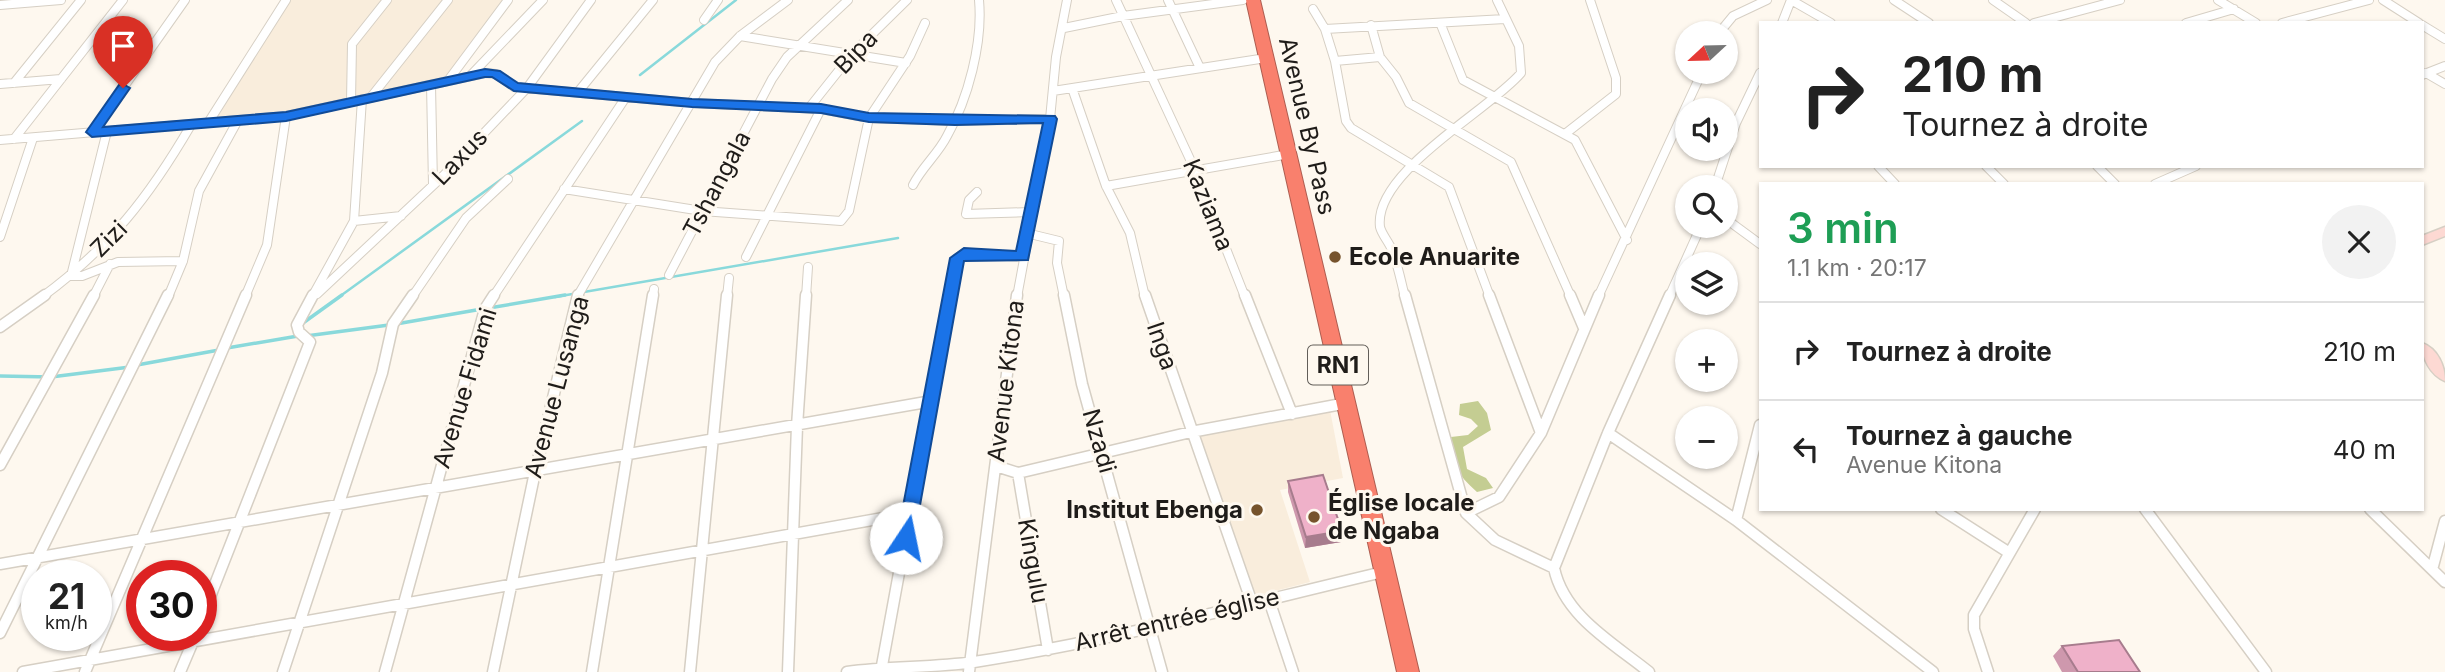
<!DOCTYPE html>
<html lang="fr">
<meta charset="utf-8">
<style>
:root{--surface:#fff;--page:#f2f2f2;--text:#222;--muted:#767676;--line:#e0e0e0}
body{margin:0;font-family:Inter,sans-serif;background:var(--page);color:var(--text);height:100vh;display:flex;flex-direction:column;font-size:26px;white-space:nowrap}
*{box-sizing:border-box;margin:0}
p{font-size:23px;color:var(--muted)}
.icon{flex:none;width:38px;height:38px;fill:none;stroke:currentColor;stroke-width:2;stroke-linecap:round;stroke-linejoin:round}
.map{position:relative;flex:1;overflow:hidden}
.sheet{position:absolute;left:1759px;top:182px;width:665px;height:329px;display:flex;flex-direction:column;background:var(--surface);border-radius:0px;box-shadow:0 2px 5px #0004}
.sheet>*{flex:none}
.hud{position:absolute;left:1759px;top:21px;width:665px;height:147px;border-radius:0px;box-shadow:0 2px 5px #0004;background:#fff;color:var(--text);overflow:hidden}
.needle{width:46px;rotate:248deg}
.fabs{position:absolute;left:1675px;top:21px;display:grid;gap:14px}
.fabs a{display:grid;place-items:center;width:63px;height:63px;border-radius:50%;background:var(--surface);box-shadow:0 2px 5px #0004;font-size:35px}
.speed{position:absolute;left:21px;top:560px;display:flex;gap:14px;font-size:35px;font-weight:700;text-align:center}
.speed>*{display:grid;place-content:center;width:91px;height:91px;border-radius:50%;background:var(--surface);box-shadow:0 2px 5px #0004;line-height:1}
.speed small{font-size:18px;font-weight:400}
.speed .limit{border:10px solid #d22;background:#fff;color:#111}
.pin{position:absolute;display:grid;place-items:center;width:60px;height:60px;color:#fff;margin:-72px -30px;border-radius:50% 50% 50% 0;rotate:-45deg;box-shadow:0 0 7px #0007}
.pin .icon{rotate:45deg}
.me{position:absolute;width:77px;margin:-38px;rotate:11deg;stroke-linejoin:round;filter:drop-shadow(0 0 5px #0008)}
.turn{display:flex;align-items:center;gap:24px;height:147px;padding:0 28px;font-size:32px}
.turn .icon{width:91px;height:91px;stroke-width:2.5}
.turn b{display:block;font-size:49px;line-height:60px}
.round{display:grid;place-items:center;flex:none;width:74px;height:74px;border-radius:37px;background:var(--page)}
.head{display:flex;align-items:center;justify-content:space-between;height:119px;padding:0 28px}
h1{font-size:42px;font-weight:600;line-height:52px;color:#1e9e55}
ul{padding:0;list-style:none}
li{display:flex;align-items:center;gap:21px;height:98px;padding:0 28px;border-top:2px solid var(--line)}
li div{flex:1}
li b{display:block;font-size:26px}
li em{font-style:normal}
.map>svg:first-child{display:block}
.built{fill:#f9eddc}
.forest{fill:#c4cd92}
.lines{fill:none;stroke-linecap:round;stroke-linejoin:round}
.stream-far1{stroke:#89d9db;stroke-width:2.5}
.stream{stroke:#89d9db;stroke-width:3.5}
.street-far1-casing{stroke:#d6cfc4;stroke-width:10}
.street-casing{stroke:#d6cfc4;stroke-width:13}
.secondary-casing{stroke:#d6cfc4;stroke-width:3}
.highway-casing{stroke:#ad5d50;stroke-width:2}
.street-far1{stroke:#fff;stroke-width:8}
.street{stroke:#fff;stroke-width:10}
.secondary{fill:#fdd9d3;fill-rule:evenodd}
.highway{fill:#f9806d;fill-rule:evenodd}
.wall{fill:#ce98ad}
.shaded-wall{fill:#a77c8d}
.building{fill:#efb1c9;stroke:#a77c8d;stroke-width:2}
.route{fill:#1a73e8;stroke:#114b97;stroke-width:2}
.poi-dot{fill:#76532c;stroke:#fef8ef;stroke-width:2.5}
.labels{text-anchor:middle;stroke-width:6;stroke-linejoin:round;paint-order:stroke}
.shield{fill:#fef8ef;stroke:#625e59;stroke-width:2}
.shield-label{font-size:23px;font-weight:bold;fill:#1f1c19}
.street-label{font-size:24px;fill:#1f1c19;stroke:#fef8ef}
.poi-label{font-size:24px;font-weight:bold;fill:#1f1c19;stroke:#fef8ef;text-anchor:start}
</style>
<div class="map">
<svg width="2445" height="672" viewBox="0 0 2445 672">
<rect width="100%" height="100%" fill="#fef8ef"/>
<path class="built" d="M 289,0 L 385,0 L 350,44 L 348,100 L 285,113 L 217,118 Z
M 391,0 L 446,0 L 372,93 L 352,97 L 354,47 Z
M 449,0 L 506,0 L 446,76 L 376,95 Z
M 1330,410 L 1343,478 L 1280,490 L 1310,582 L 1255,596 L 1197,435 Z"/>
<path class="forest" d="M 1478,401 L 1487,413 L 1491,430 L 1463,447 L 1467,469 L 1486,478 L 1493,488 L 1477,492 C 1458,475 1450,463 1451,437 L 1468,435 L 1478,426 L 1471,419 L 1459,415 L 1460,404 Z"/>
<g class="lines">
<path class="stream-far1" d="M 640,75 L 736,0
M 339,297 L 582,121
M 555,297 L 898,238"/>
<path class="stream" d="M 489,308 L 565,295
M 303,323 L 342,295
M 396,324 L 482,309
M 306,336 L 389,325
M 227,348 L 298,336
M 137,365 L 219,350
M 0,376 L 51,377 L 130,367"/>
<defs>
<path id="street-far1" d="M 1116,0 L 1195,170 L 1245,297
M 1168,0 L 1200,68
M 1791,0 L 1831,23
M 1894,0 L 1929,23
M 1993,0 L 2026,23
M 2218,0 L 2256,23
M 2383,0 L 2419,23
M 0,5 L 61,0
M 1313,9 L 1325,29
M 704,20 L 718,0
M 1782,23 L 1791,0
M 2034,23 L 2120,0
M 2186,23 L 2234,9
M 2282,23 L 2369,0
M 1371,25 L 1380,57 L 1396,77 L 1409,103 L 1511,162 L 1571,297
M 1441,25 L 1463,80 L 1575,140 L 1627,240
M 2422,25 L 2445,39
M 1064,28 L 1123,16 L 1243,0
M 1719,33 L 1733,16 L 1767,0
M 740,36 L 906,63
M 1335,61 L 1380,57
M 2426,73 L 2445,84
M 472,74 L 543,0
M 2422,75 L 2445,66
M 450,78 L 508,0
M 14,83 L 81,0
M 0,84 L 61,79
M 431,85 L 433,185
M 1072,88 L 1106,186 L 1130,233 L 1145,297
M 1053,91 L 1266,58
M 578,92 L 653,0
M 371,97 L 448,0
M 351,101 L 352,44 L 387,0
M 809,108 L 852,54 L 907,0
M 208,123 L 286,0
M 107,131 L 71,276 L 82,276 L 118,262 L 183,261
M 92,132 L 185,0
M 1565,134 L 1616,94 L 1616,78 L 1590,0
M 14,139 L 123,0
M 0,140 L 286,116 L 485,73 L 496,74 L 514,87 L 692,103 L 821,109 L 869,118 L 955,121 L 1050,119
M 1878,166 L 1895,184
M 1986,166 L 2004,184
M 2097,166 L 2115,184
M 2155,184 L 2196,166
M 913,185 C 922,167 938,154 947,136 C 968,99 983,43 979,0
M 1106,186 L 1289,154
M 1715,187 L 1736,123 L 1760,73
M 564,189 L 702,211 L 841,221 L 849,211 L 869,118 L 910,56 L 925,23
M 977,192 L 969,200 L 966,214 L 1030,212
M 1726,219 L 1760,244
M 354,221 L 401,216
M 1026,233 L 1059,241 L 1057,263 L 1064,297
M 0,237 L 33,138
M 746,257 L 821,109
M 669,275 L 772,79 L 787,57 L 848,0
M 317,294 L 443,176 L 527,88 L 591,0
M 42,297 C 110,247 149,197 191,125
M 93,297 L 110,264
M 168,297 L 183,261 L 199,191 L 238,120
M 245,297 L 267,245 L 286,116
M 312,297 L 354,221 L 362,99
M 412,297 L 466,218 L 508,179
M 493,297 L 626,97
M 577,297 L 715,62 L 740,36 L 788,0
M 653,297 L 654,289
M 727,297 L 729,278
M 806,297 L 808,267
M 950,297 L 957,258 L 964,253 L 1022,257
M 1017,297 L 1050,119 L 1056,57 L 1067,0
M 1405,297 C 1401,282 1398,265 1392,250 C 1389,242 1382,235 1380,227 C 1373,172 1490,110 1521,73 L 1519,46 L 1497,0
M 1490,297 L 1449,187 L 1351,128 L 1346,121 L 1335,61 L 1325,29 L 1505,19
M 1598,297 L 1702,72
M 1669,297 L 1701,226"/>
<path id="street" d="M 1064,295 L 1082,384 L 1162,672
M 1145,295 L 1252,603
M 1245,295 L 1292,414
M 1405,295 L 1466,513 L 1495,540 L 1554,568 C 1564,616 1613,643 1649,672
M 1489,295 L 1541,433
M 1570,295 L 1584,328
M 0,327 L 45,295
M 1608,433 L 1736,520 L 1933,672
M 0,465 L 94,295
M 996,466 L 1018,473 L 1191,432 L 1347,403
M 1018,473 L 1048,650
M 1941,509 L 2008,552
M 2145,509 L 2266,672
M 2370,509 L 2445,582
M 1466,513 L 1499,497 L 1541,433 L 1599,295
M 1736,520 L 1760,425
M 0,564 L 932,401
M 2433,566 L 2445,521
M 1554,568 L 1608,433 L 1670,295
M 1269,600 L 1293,672
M 201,620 L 310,342 L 299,332 L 297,325 L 313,295
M 0,633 L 168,295
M 881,671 L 950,295
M 23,672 L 911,513
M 85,672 L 246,295
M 180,672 L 194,639
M 283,672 L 382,373 L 393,324 L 413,295
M 385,672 L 485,309 L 494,295
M 493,672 L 535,472 L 578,295
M 592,672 L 653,295
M 690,672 L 727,295
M 788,672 L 797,426 L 806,295
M 847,672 C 889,666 932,668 974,662 C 1112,641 1247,604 1383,572
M 969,672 L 1017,295
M 1988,672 L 1974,629 L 1974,615 L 2035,509"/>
<path id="secondary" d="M 2445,227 L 2445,236 L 2422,245 L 2422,236 Z
M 2422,343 C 2438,349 2445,366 2445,381 C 2430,375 2422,358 2422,343 Z"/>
<path id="highway" d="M 1246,0 L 1260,0 L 1419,672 L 1397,672 Z"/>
</defs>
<use href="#street-far1" class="street-far1-casing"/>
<use href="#street" class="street-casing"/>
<use href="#secondary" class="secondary-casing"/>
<use href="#highway" class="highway-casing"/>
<use href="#street-far1" class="street-far1"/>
<use href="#street" class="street"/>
<use href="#secondary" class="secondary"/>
<use href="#highway" class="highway"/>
</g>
<path class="wall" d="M 1288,481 L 1341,542 L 1305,548 L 1288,492 Z
M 2062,646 L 2140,672 L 2062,672 L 2053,656 Z"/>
<path class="shaded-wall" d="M 1342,531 L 1341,542 L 1305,548 L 1306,537 Z"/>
<path class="building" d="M 1323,475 L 1342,531 L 1306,537 L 1288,481 Z
M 2119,640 L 2140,672 L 2078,672 L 2062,646 Z"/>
<path class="route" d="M 485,69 L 500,71 L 518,83 L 692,99 L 821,104 L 869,113 L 1055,116 L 1057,119 L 1028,260 L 964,261 L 913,544 L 900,544 L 897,538 L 950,258 L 964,248 L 1016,251 L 1043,123 L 955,125 L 869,122 L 821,113 L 692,107 L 514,91 L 492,77 L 485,77 L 286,121 L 92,137 L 86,132 L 119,85 L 123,84 L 130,88 L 103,127 L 286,112 Z"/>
<g class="poi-dot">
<circle cx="1335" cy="257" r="7"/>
<circle cx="1257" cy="510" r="7"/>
<circle cx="1314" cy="517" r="7"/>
</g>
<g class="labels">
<rect class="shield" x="1308" y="345.5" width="60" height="39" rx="5"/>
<g class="shield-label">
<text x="1338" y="373">RN1</text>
</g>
<g class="street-label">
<text transform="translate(856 52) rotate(-46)" y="8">Bipa</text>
<text transform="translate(1307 126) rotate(77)" y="8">Avenue By Pass</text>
<text transform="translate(460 157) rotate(-46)" y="8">Laxus</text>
<text transform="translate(717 184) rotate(-62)" y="8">Tshangala</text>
<text transform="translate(1208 205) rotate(68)" y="8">Kaziama</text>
<text transform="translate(109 239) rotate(-45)" y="8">Zizi</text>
<text transform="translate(1162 346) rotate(71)" y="8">Inga</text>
<text transform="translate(1006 381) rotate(-83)" y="8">Avenue Kitona</text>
<text transform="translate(557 387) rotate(-75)" y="8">Avenue Lusanga</text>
<text transform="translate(465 388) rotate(-73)" y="8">Avenue Fidami</text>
<text transform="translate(1099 441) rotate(74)" y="8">Nzadi</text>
<text transform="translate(1033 561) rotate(80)" y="8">Kingulu</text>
<text transform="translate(1177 620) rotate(-13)" y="8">Arrêt entrée église</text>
</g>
<g class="poi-label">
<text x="1349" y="265">Ecole Anuarite</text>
<text x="1328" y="511">Église locale<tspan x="1328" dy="28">de Ngaba</tspan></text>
<text x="1243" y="518" text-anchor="end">Institut Ebenga</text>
</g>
</g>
</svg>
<div class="fabs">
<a><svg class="needle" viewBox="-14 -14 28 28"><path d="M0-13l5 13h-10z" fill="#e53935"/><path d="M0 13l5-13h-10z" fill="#767676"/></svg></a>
<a><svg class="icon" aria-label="sound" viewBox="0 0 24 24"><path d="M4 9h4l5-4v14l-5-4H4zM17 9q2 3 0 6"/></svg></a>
<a><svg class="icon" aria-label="search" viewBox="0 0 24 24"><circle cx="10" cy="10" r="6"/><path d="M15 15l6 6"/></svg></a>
<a><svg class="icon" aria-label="layers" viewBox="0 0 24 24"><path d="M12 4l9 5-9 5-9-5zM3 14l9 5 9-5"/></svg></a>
<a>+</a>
<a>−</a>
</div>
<div class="speed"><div>21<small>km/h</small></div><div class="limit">30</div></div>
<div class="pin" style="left:123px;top:88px;background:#d93025"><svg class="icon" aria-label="arrive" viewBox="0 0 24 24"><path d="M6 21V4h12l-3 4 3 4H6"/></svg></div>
<svg class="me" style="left:906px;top:538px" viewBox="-20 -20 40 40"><circle r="19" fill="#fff"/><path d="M0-13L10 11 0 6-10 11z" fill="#1a73e8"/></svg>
<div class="hud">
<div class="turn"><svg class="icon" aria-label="right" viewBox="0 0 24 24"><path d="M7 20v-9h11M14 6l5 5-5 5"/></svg><div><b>210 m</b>Tournez à droite</div></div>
</div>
<section class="sheet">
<div class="head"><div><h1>3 min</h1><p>1.1 km · 20:17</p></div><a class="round"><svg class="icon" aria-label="close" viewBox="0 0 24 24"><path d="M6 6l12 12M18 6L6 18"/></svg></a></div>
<ul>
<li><svg class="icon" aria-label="right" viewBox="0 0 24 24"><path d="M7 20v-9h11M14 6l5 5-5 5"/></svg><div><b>Tournez à droite</b></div><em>210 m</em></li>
<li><svg class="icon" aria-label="left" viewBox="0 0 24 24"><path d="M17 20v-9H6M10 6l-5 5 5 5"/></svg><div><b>Tournez à gauche</b><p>Avenue Kitona</p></div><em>40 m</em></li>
</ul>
</section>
</div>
